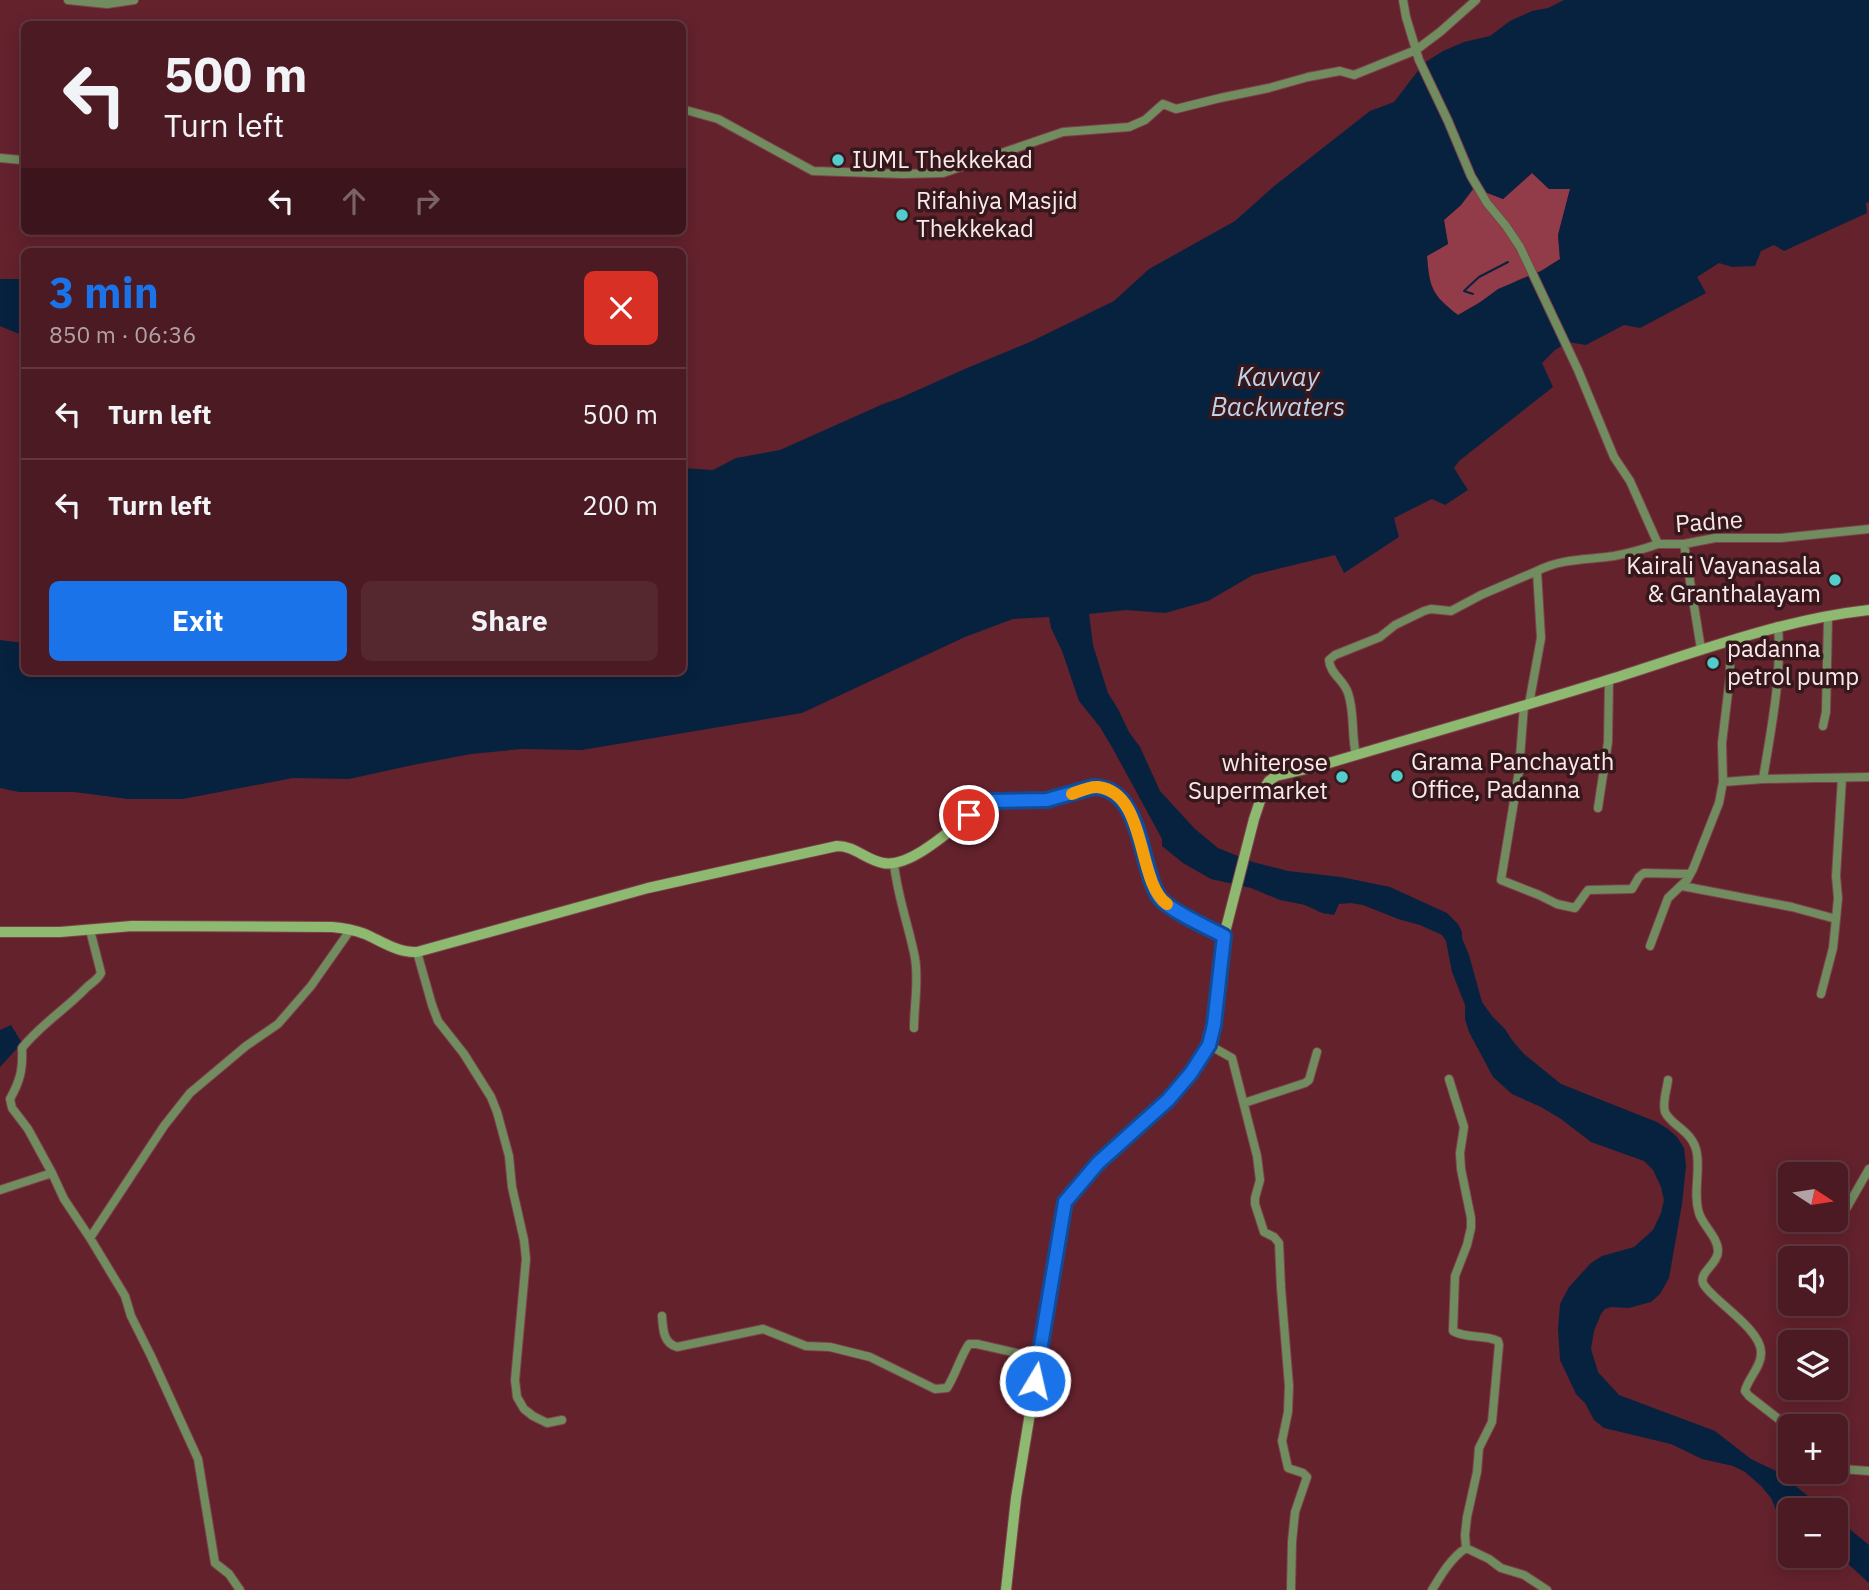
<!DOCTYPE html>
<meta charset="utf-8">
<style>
:root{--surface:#4b1a22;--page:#55272f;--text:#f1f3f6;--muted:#b2a1a5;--line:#623840;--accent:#1a73e8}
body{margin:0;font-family:"IBM Plex Sans",sans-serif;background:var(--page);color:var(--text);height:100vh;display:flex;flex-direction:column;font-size:26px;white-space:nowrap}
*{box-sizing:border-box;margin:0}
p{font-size:23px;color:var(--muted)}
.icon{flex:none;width:38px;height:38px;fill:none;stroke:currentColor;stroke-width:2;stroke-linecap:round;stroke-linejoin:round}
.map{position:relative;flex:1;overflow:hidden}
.sheet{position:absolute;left:21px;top:248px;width:665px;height:427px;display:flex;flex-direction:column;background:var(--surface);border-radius:10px;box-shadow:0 4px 18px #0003,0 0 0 2px var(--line)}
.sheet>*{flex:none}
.banner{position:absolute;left:21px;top:21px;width:665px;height:214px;border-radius:10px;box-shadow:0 4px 18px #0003,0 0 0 2px var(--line);background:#4b1a22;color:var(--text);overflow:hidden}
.needle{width:46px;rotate:102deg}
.tools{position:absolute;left:1778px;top:1162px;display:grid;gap:14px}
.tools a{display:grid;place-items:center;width:70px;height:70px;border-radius:10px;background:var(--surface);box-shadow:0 4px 18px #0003,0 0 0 2px var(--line);font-size:35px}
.pin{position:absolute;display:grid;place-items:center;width:60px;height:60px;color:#fff;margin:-30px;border:4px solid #fff;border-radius:50%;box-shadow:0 2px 7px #0007}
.me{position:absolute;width:77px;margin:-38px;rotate:9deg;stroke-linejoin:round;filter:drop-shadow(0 0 5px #0008)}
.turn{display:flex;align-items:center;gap:24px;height:147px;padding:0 28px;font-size:32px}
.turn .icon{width:91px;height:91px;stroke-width:2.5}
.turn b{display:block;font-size:49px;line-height:60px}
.lanes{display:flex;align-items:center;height:66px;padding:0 28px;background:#0003;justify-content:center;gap:35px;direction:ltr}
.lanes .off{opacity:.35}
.round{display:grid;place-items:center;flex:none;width:74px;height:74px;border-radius:10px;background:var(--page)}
.head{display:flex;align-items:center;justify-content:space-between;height:119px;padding:0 28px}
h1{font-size:42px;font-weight:700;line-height:52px;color:var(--accent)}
.button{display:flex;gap:14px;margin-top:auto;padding:14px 28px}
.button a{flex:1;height:80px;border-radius:10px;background:var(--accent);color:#fff;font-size:28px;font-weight:700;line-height:80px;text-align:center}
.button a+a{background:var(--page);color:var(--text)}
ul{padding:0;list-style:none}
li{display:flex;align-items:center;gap:21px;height:91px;padding:0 28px;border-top:2px solid var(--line)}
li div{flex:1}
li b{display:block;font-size:26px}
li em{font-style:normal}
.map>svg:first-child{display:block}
.green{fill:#933c49}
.water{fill:#07223f;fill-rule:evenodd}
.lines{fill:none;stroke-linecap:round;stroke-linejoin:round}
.stream{stroke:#07223f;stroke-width:2}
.street-casing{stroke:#7c424b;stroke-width:10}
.secondary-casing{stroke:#7c424b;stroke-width:12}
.street{stroke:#718c5f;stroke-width:8}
.secondary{stroke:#8eb970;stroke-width:10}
.route-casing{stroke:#114b97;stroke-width:18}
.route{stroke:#1a73e8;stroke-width:12}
.slow{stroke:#f59e0b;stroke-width:12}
.poi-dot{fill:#53cdcb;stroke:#36181c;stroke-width:2.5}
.labels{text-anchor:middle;stroke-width:7;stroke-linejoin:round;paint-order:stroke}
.poi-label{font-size:24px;fill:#fae9ea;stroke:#36181c;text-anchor:start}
.street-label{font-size:24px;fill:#fae9ea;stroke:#36181c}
.water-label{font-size:26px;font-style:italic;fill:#bfd2e9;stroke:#36181c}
</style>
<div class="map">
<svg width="1869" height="1590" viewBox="0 0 1869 1590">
<rect width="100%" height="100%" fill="#64222d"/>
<path class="green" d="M 1532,173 L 1549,189 L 1570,189 L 1558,235 L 1560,259 L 1541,271 L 1518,280 L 1458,315 C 1432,295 1430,288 1427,256 L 1448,244 L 1444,220 L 1461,205 L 1474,187 L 1503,199 Z"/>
<path class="water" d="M 1564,0 L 1869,0 L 1869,202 L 1866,203 L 1867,213 L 1784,251 L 1774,245 L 1761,251 L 1755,266 L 1732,267 L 1719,263 L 1697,277 L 1706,293 L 1640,328 L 1624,325 L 1586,345 L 1568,342 L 1555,350 L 1542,363 L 1553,387 L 1459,461 L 1454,468 L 1468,490 L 1445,505 L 1432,499 L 1394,518 L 1399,537 L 1344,573 L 1335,555 L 1253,575 L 1208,601 L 1165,613 L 1126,610 L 1089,614 L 1093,645 L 1108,693 L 1118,709 L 1129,732 L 1140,747 L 1160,791 L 1195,829 L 1218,848 L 1253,862 L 1288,871 L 1341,877 L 1390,887 L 1447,913 L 1458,924 L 1462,932 L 1462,938 L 1469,955 L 1482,1002 L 1492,1016 L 1505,1029 L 1512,1040 L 1524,1054 L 1561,1084 L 1657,1122 L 1668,1129 L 1677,1137 L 1684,1148 L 1686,1166 L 1682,1204 L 1669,1278 L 1660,1294 L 1651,1302 L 1629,1308 L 1611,1307 L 1605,1309 L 1601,1314 L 1594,1331 L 1591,1349 L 1598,1372 L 1619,1395 L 1715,1431 L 1751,1459 L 1776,1471 L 1826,1510 L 1790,1510 L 1790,1520 L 1776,1510 L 1771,1498 L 1761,1486 L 1745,1472 L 1733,1466 L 1702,1459 L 1671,1444 L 1604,1428 L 1594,1420 L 1585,1403 L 1576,1394 L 1560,1360 L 1558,1329 L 1560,1304 L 1569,1287 L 1591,1263 L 1602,1256 L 1634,1247 L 1653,1230 L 1661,1213 L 1664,1200 L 1661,1187 L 1653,1170 L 1644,1161 L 1591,1142 L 1561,1119 L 1541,1107 L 1512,1094 L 1493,1077 L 1469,1032 L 1465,1019 L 1465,1005 L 1452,972 L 1446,941 L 1442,935 L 1420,925 L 1398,919 L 1363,905 L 1351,903 L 1339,904 L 1334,915 L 1322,913 L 1305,905 L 1280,900 L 1251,888 L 1211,879 L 1183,863 L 1162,846 L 1162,839 L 1113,749 L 1100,727 L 1079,701 L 1062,651 L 1051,628 L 1049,617 L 1013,619 L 965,637 L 802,713 L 582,750 L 522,749 L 471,754 L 413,765 L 349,779 L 293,778 L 183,799 L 128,799 L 74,792 L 19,792 L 0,788 L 0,640 L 24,643 L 24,672 L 682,672 L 683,468 L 713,470 L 736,458 L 780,450 L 883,404 L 900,398 L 967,368 L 1030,342 L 1114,301 L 1149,269 L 1235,221 L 1273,187 L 1370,111 L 1394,102 L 1424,63 L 1443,51 L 1464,42 L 1490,36 L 1510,21 L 1532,11 L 1548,8 ZM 1532,173 L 1549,189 L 1570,189 L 1558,235 L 1560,259 L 1541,271 L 1498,289 L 1479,303 L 1458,315 C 1432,295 1429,288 1427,256 L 1448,244 L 1444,220 L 1461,205 L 1474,188 L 1503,199 Z
M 0,279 L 24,279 L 24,336 L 0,326 Z
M 11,1025 L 22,1043 L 0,1067 L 0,1030 Z
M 1836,1518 L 1869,1545 L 1869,1583 L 1836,1553 Z"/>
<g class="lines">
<path class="stream" d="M 1473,294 L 1464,291 L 1479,277 L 1508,262"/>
<defs>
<path id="street" d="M 68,0 L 107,4 L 134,0
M 1403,0 L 1406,17 L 1419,60 L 1448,121 L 1471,176 L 1487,203 L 1506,226 L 1520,247 L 1578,370 L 1614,457 L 1630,481 L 1658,544 L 1684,544 L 1715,538 L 1781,538 L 1869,529
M 682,109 L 718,119 L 813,171 L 903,174 L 943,173 L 1063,132 L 1129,127 L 1145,120 L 1163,104 L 1176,109 L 1220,98 L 1269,88 L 1308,77 L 1340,71 L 1354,75 L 1416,50 L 1440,32 L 1476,0
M 0,158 L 22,160 L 24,157
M 1684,544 L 1701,649
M 1529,704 L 1541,638 L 1537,571 C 1562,558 1587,560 1614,556 C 1629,553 1644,549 1658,544
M 1524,705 L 1519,771 L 1501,880 L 1539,895 L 1557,904 L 1575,908 L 1588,890 L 1632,889 L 1639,877 L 1644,873 L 1690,874
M 1823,726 L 1826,712 L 1828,617
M 1356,755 C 1351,734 1355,713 1348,693 C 1344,680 1330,674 1329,660 L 1335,655 L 1380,637 L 1395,625 L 1424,611 L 1431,609 L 1451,611 L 1481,595 L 1537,571
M 1763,779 C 1771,729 1782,677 1778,626
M 1723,782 L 1722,743 L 1730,676 L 1730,641
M 1598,808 L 1608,742 L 1609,680
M 894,863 C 897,896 909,926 915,958 C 919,982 914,1005 914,1028
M 1682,886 L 1792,907 L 1836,919
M 1650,946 L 1668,898 L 1687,880 L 1693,869 L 1719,803 L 1723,782 L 1763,779 L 1869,777
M 417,952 L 432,1005 L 438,1021 L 464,1054 L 491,1097 L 497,1112 L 509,1156 L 512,1187 L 524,1240 L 526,1259 L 515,1380 L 517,1397 L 524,1409 L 533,1416 L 547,1423 L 562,1420
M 1821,994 L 1833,948 L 1836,919 L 1838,898 L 1836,876 L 1842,778
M 1209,1045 L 1232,1058 L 1257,1156 L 1260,1180 L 1255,1198 L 1255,1204 L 1264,1232 L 1274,1237 L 1279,1243 L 1281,1288 L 1289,1386 L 1288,1412 L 1282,1441 L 1288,1468 L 1303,1473 L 1307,1477 L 1295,1512 L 1292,1542 L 1291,1590
M 1449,1079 L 1464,1127 L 1460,1153 L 1461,1169 L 1471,1218 L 1471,1228 L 1467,1245 L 1455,1276 L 1453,1331 C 1466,1339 1484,1334 1498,1341 L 1499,1345 L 1492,1422 L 1479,1448 L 1477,1472 L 1467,1517 L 1465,1535 L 1466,1548
M 1668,1080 C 1667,1089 1662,1103 1665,1112 C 1671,1126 1694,1131 1697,1154 C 1700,1173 1693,1195 1699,1213 C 1703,1226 1718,1237 1718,1251 C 1718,1264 1699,1272 1703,1283 C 1705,1288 1710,1292 1714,1296 C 1727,1309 1761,1333 1761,1352 C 1762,1366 1748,1378 1745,1391 L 1749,1396 L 1790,1428
M 1244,1103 L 1305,1083 L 1309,1080 L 1317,1052
M 52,1173 L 28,1129 L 12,1108 L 10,1099 C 20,1081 23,1070 22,1048 C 40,1025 66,1009 86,988 C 92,982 98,980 101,973 L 90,930
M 0,1190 L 52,1173 L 64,1199 L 90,1238 L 164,1126 L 190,1093 L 246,1046 L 278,1024 L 311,986 L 351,929
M 1838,1223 L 1869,1169
M 90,1238 L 125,1296 L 131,1316 L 151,1356 L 198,1459 L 215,1563 L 229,1574 L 240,1590
M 662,1316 C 663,1329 663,1343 677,1347 L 763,1329 L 806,1346 L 830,1347 L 870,1357 L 935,1389 L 947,1388 C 956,1374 960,1357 969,1344 L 977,1344 L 1039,1358
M 1836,1464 L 1842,1469 L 1869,1471
M 1432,1590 C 1441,1575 1451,1558 1466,1548 L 1489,1559 L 1501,1568 L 1524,1575 L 1547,1590"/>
<path id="secondary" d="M 0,932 L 60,932 L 132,926 L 332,927 C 344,928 354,930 365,934 C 381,941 398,953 417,952 L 648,888 L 837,846 C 855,846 866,860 883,863 C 913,869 961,820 985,803 L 991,801 L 1047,800 L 1093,787 C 1143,787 1139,866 1159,897 C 1168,910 1209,928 1224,936
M 1006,1590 L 1016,1498 L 1065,1201 L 1098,1163 L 1168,1100 L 1191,1073 L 1209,1045 L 1214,1025 L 1224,936 L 1254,819 L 1264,789 L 1269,781 L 1276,776 L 1319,766 C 1415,737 1512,710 1608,680 C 1694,653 1779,620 1869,610"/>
</defs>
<use href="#street" class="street-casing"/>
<use href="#secondary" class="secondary-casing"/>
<use href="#street" class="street"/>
<use href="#secondary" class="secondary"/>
</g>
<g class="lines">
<defs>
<path id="route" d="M 969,815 L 985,803 L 991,801 L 1047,800 L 1093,787 C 1143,787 1139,866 1159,897 C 1168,910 1209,928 1224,936 L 1214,1025 L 1209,1045 L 1191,1073 L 1168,1100 L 1098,1163 L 1065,1202 L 1035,1381"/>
</defs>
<use href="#route" class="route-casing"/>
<use href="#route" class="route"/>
<path class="slow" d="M 1072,794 C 1080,791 1090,786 1098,787 C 1148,793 1136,882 1167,904"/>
</g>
<g class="poi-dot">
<circle cx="838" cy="160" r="7"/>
<circle cx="902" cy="215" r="7"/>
<circle cx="1835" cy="580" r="7"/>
<circle cx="1713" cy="663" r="7"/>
<circle cx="1397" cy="776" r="7"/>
<circle cx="1342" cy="777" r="7"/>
</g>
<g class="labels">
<g class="poi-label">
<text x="852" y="168">IUML Thekkekad</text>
<text x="916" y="209">Rifahiya Masjid<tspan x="916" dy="28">Thekkekad</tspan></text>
<text x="1821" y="574" text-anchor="end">Kairali Vayanasala<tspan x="1821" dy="28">&amp; Granthalayam</tspan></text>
<text x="1727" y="657">padanna<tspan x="1727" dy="28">petrol pump</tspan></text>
<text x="1411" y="770">Grama Panchayath<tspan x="1411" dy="28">Office, Padanna</tspan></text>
<text x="1328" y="771" text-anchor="end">whiterose<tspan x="1328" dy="28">Supermarket</tspan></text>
</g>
<g class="street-label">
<text transform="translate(1709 522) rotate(-4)" y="8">Padne</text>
</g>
<g class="water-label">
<text x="1278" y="386">Kavvay<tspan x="1278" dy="30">Backwaters</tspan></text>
</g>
</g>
</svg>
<div class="tools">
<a><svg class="needle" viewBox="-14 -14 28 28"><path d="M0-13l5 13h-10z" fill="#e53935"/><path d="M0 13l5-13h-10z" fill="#b2a1a5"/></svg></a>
<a><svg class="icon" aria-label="sound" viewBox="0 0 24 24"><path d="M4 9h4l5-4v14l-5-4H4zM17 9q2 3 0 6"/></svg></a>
<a><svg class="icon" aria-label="layers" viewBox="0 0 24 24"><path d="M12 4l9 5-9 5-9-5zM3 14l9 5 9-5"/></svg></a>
<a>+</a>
<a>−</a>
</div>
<div class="pin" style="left:969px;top:815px;background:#d93025"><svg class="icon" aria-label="arrive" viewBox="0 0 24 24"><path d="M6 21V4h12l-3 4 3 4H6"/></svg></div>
<svg class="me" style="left:1035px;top:1381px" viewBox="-20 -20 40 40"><circle r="17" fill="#1a73e8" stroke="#fff" stroke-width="3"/><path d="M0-11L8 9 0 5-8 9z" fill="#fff"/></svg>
<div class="banner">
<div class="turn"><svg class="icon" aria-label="left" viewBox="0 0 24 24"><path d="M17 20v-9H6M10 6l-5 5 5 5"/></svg><div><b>500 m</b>Turn left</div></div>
<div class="lanes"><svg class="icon" aria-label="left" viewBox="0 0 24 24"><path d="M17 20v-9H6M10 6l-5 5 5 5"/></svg><svg class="icon off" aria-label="ahead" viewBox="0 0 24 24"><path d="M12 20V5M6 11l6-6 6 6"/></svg><svg class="icon off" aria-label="right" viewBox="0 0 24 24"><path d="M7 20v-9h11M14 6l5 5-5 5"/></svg></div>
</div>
<section class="sheet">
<div class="head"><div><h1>3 min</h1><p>850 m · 06:36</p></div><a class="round" style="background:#d93025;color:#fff"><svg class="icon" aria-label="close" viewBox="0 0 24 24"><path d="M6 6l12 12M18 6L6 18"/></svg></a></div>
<ul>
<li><svg class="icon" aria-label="left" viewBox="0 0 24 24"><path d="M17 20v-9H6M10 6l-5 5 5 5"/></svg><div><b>Turn left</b></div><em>500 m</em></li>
<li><svg class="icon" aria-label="left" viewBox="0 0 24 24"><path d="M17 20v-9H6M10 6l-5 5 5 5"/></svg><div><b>Turn left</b></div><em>200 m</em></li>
</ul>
<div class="button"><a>Exit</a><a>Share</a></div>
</section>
</div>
